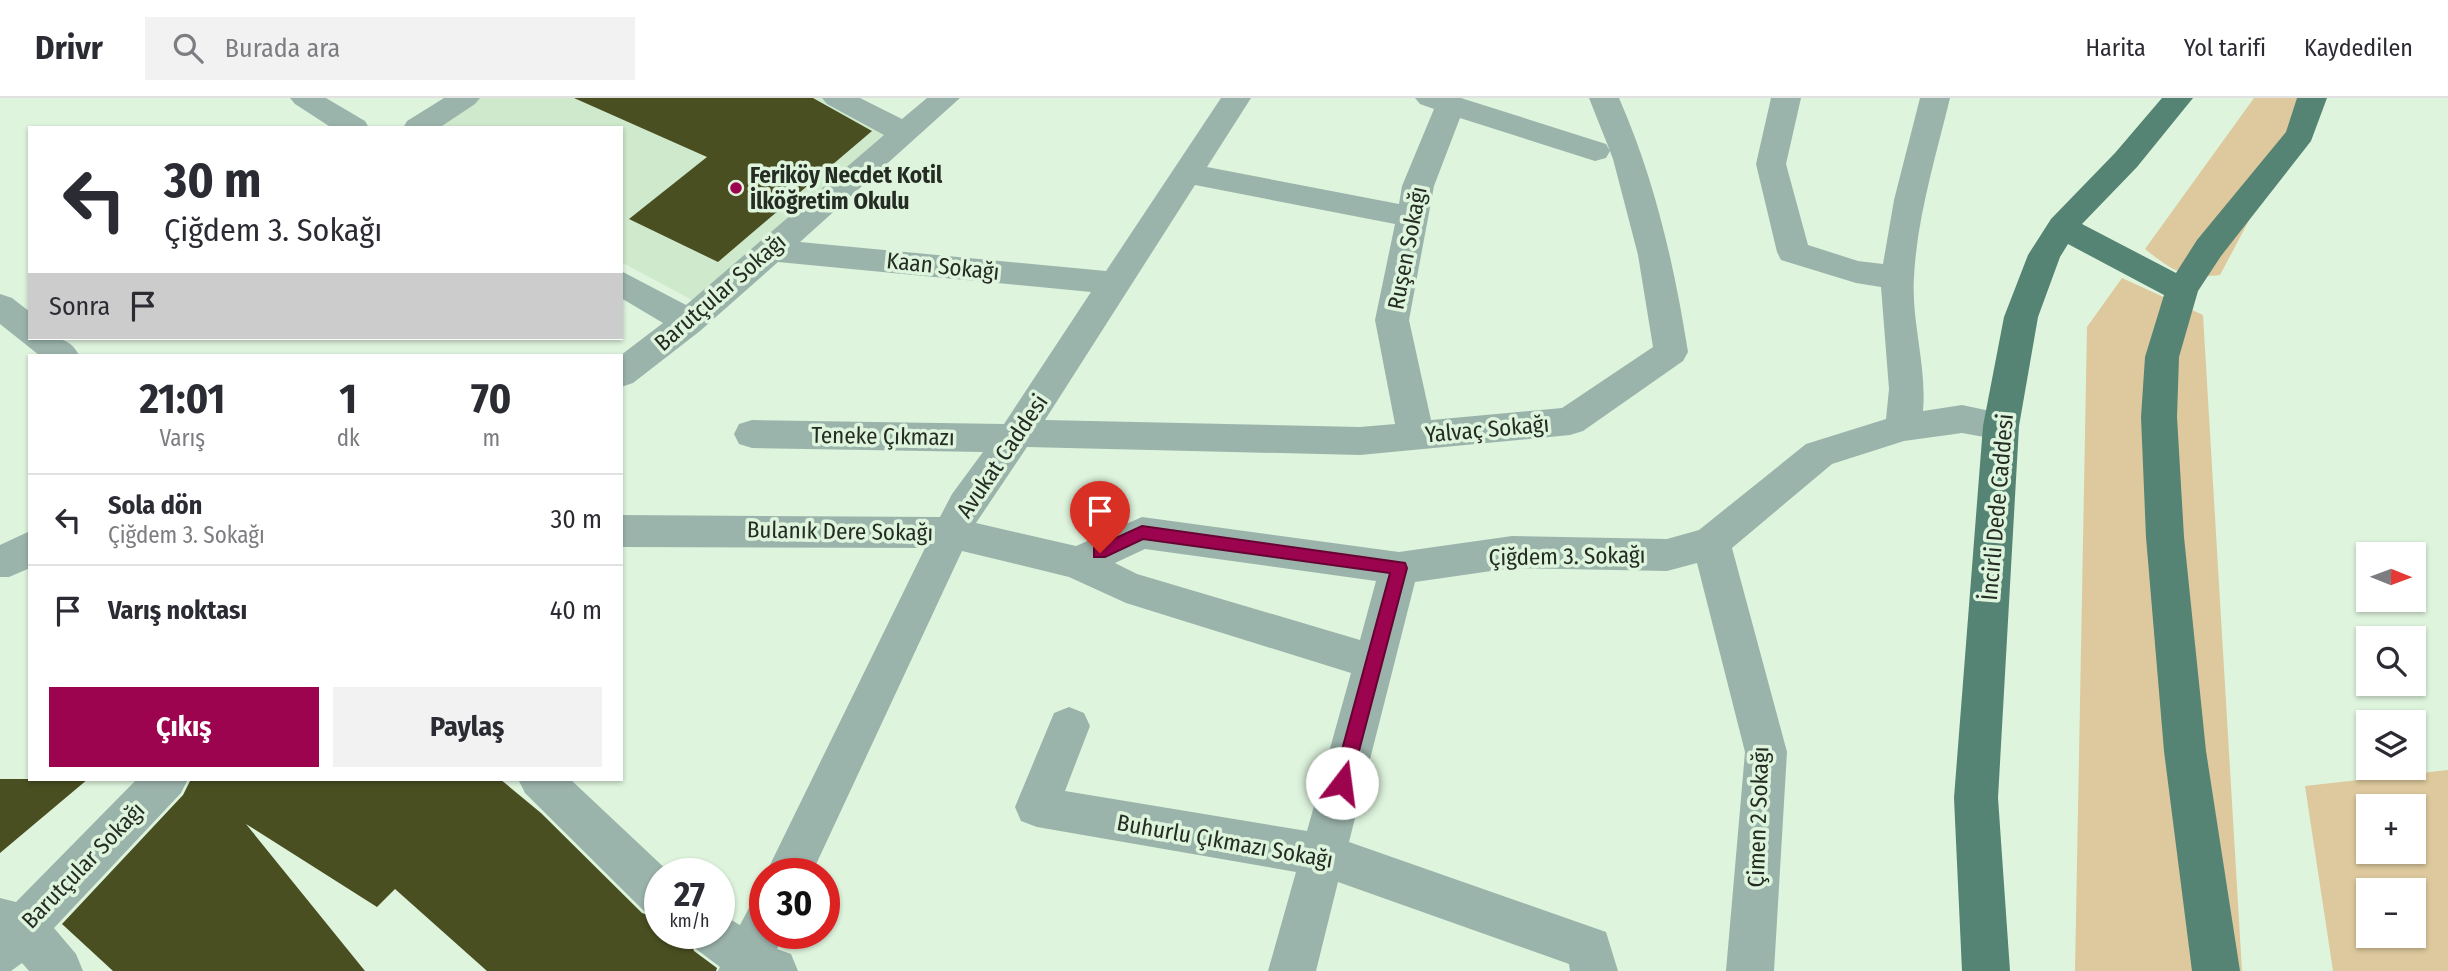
<!DOCTYPE html>
<html lang="tr">
<meta charset="utf-8">
<style>
:root{--surface:#fff;--page:#f2f2f3;--text:#2b2b33;--muted:#7c7c81;--line:#e1e1e2;--accent:#9d044f}
body{margin:0;font-family:"Fira Sans Condensed",sans-serif;background:var(--page);color:var(--text);height:100vh;display:flex;flex-direction:column;font-size:26px;white-space:nowrap}
*{box-sizing:border-box;margin:0}
p{font-size:23px;color:var(--muted)}
.icon{flex:none;width:38px;height:38px;fill:none;stroke:currentColor;stroke-width:2;stroke-linecap:round;stroke-linejoin:round}
.map{position:relative;flex:1;overflow:hidden}
.side{position:absolute;left:28px;top:256px;width:595px;height:427px;display:flex;flex-direction:column;background:var(--surface);border-radius:0px;box-shadow:0 2px 5px #0004}
.side>*{flex:none}
.top-card{position:absolute;left:28px;top:28px;width:595px;height:214px;border-radius:0px;box-shadow:0 2px 5px #0004;background:#fff;color:var(--text);overflow:hidden}
.needle{width:46px;rotate:91deg}
.fabs{position:absolute;left:2356px;top:444px;display:grid;gap:14px}
.fabs a{display:grid;place-items:center;width:70px;height:70px;border-radius:0px;background:var(--surface);box-shadow:0 2px 5px #0004;font-size:35px}
.speed{position:absolute;left:644px;top:760px;display:flex;gap:14px;font-size:35px;font-weight:700;text-align:center}
.speed>*{display:grid;place-content:center;width:91px;height:91px;border-radius:50%;background:var(--surface);box-shadow:0 2px 5px #0004;line-height:1}
.speed small{font-size:18px;font-weight:400}
.speed .limit{border:10px solid #d22;background:#fff;color:#111}
.pin{position:absolute;display:grid;place-items:center;width:60px;height:60px;color:#fff;margin:-72px -30px;border-radius:50% 50% 50% 0;rotate:-45deg;box-shadow:0 0 7px #0007}
.pin .icon{rotate:45deg}
.me{position:absolute;width:77px;margin:-38px;rotate:15deg;stroke-linejoin:round;filter:drop-shadow(0 0 5px #0008)}
.turn{display:flex;align-items:center;gap:24px;height:147px;padding:0 21px;font-size:32px}
.turn .icon{width:91px;height:91px;stroke-width:2.5}
.turn b{display:block;font-size:49px;line-height:60px}
.then{display:flex;align-items:center;height:66px;padding:0 21px;background:#0003;gap:14px;font-size:26px}
.eta{display:flex;justify-content:space-evenly;align-items:center;height:119px;text-align:center}
.eta b{font-size:42px;font-weight:700;line-height:49px}
.button{display:flex;gap:14px;margin-top:auto;padding:14px 21px}
.button a{flex:1;height:80px;border-radius:0px;background:var(--accent);color:#fff;font-size:28px;font-weight:700;line-height:80px;text-align:center}
.button a+a{background:var(--page);color:var(--text)}
ul{padding:0;list-style:none}
li{display:flex;align-items:center;gap:21px;height:91px;padding:0 21px;border-top:2px solid var(--line)}
li div{flex:1}
li b{display:block;font-size:26px}
li em{font-style:normal}
header{display:flex;align-items:center;gap:42px;box-sizing:border-box;height:98px;padding:0 35px;background:var(--surface);border-bottom:2px solid var(--line)}
header strong{font-size:33px}
nav{display:flex;gap:38px;margin-inline-start:auto;font-size:24px}
.search{width:490px;height:63px;background:var(--page);display:flex;align-items:center;gap:18px;box-sizing:border-box;padding:0 24px;border-radius:0px;color:var(--muted);font-size:26px}
.map>svg:first-child{display:block}
.built{fill:#cee9cc}
.green{fill:#ddc99d;fill-rule:evenodd}
.building{fill:#4a4f22}
.lines{fill:none;stroke-linecap:round;stroke-linejoin:round}
.minor{fill:#9bb4ab;fill-rule:evenodd}
.major{fill:#558374;fill-rule:evenodd}
.route{fill:#9d044f;stroke:#660333;stroke-width:2}
.poi-dot{fill:#9d044f;stroke:#def4dd;stroke-width:2.5}
.labels{text-anchor:middle;stroke-width:7;stroke-linejoin:round;paint-order:stroke}
.poi-label{font-size:23px;font-weight:bold;fill:#242c23;stroke:#def4dd;text-anchor:start}
.street-label{font-size:23px;fill:#242c23;stroke:#def4dd}
</style>
<header>
<strong>Drivr</strong>
<div class="search"><svg class="icon" aria-label="search" viewBox="0 0 24 24"><circle cx="10" cy="10" r="6"/><path d="M15 15l6 6"/></svg>Burada ara</div>
<nav><a>Harita</a><a>Yol tarifi</a><a>Kaydedilen</a></nav>
</header>
<div class="map">
<svg width="2448" height="873" viewBox="0 0 2448 873">
<rect width="100%" height="100%" fill="#def4dd"/>
<path class="built" d="M 478,0 L 824,0 L 896,35 L 696,204 L 621,164 L 621,30 L 431,30 Z"/>
<path class="green" d="M 2254,0 L 2314,0 L 2220,177 C 2184,181 2173,173 2145,151 Z
M 2122,180 L 2203,217 L 2242,873 L 2075,873 L 2087,229 Z
M 2448,672 L 2448,873 L 2333,873 L 2305,688 ZM 2368,709 L 2413,709 L 2413,754 L 2368,754 ZM 2368,793 L 2413,793 L 2413,838 L 2368,838 Z"/>
<path class="building" d="M 574,0 L 813,0 L 872,33 L 718,164 L 629,121 L 707,59 Z
M 0,681 L 88,681 L 0,755 Z
M 191,681 L 500,681 L 541,715 L 642,815 L 660,821 L 660,835 L 688,835 L 694,853 L 717,870 L 716,873 L 487,873 L 395,791 L 377,809 L 246,726 L 365,873 L 113,873 L 62,826 L 183,697 Z"/>
<g class="lines">
<path class="minor" d="M 290,0 L 326,0 L 365,23 L 369,30 L 332,30 L 295,6 Z
M 444,0 L 480,0 L 475,6 L 439,30 L 403,30 L 407,23 Z
M 822,0 L 860,0 L 902,21 L 927,0 L 960,0 L 800,144 L 1106,173 L 1221,0 L 1251,0 L 1207,69 L 1399,106 L 1402,88 L 1434,11 L 1420,6 L 1415,0 L 1461,0 L 1606,46 L 1610,53 L 1589,0 L 1619,0 C 1655,82 1674,166 1688,254 L 1683,263 L 1583,333 L 1570,337 L 1360,357 L 1027,349 L 976,425 L 1076,448 L 1142,419 L 1399,454 L 1512,438 L 1667,441 L 1699,432 L 1806,346 L 1886,321 L 1889,291 L 1881,189 L 1856,185 L 1781,162 L 1777,154 L 1756,66 L 1771,0 L 1801,0 L 1786,66 L 1808,147 L 1858,163 L 1883,166 L 1894,102 L 1920,0 L 1950,0 C 1936,58 1917,119 1914,179 C 1911,223 1927,268 1923,313 L 1962,307 L 2014,318 L 2019,328 L 2014,338 L 2001,342 L 1962,335 L 1904,343 L 1832,366 L 1732,450 L 1787,654 L 1774,873 L 1726,873 L 1745,654 L 1697,465 L 1667,473 L 1512,470 L 1415,484 L 1349,744 L 1606,834 L 1618,873 L 1570,873 L 1569,866 L 1338,784 L 1316,873 L 1268,873 L 1296,774 L 1037,729 L 1021,723 L 1015,709 L 1054,615 L 1069,609 L 1084,615 L 1090,628 L 1065,693 L 1307,733 L 1351,575 L 1126,505 L 1069,479 L 962,453 L 812,775 L 766,775 L 925,450 L 621,449 L 621,417 L 940,419 L 952,396 L 983,354 L 752,350 L 739,346 L 734,336 L 739,326 L 752,322 L 1004,326 L 1091,194 L 778,164 L 700,233 L 633,285 L 621,289 L 621,257 L 663,225 L 621,200 L 621,173 L 686,207 L 884,37 L 827,6 ZM 1460,20 L 1595,63 L 1606,60 L 1610,53 L 1613,61 L 1638,157 L 1653,249 L 1562,310 L 1431,322 L 1409,222 L 1434,88 ZM 1195,87 L 1395,126 L 1375,222 L 1395,326 L 1360,329 L 1045,322 ZM 1145,451 L 1376,483 L 1360,542 L 1137,476 L 1115,465 Z
M 0,196 L 12,200 L 30,214 L 30,240 C 51,240 68,236 79,257 L 39,257 L 0,226 Z
M 30,433 L 30,470 L 9,479 L 0,479 L 0,447 Z
M 137,681 L 188,681 L 181,695 L 54,830 L 76,856 L 83,873 L 29,873 L 22,865 L 11,873 L 0,873 L 0,800 L 16,804 Z
M 518,681 L 570,681 L 670,775 L 660,775 L 660,819 L 644,813 L 525,695 Z
M 765,803 L 765,835 L 785,835 L 777,851 L 791,856 L 798,873 L 718,873 L 720,869 L 696,851 L 690,835 L 719,835 L 719,815 L 740,827 L 749,810 Z"/>
<path class="major" d="M 2162,0 L 2193,0 L 2137,69 L 2082,126 L 2176,175 L 2197,142 L 2286,34 L 2297,0 L 2327,0 L 2311,43 L 2221,158 L 2198,193 L 2179,259 L 2177,319 L 2184,439 L 2206,653 L 2240,873 L 2192,873 L 2164,653 L 2146,439 L 2141,319 L 2145,259 L 2164,197 L 2068,146 L 2060,159 L 2038,219 L 2019,328 L 1998,700 L 2010,873 L 1962,873 L 1954,700 L 1983,328 L 2004,219 L 2028,157 L 2051,121 L 2115,55 Z"/>
</g>
<path class="route" d="M 1142,428 L 1405,465 L 1407,470 L 1349,691 L 1336,691 L 1333,685 L 1390,475 L 1143,441 L 1105,459 L 1094,459 L 1094,450 Z"/>
<circle class="poi-dot" cx="736" cy="90" r="7"/>
<g class="labels">
<g class="poi-label">
<text x="750" y="85">Feriköy Necdet Kotil<tspan x="750" dy="26">İlköğretim Okulu</tspan></text>
</g>
<g class="street-label">
<text transform="translate(1407 150) rotate(-79)" y="8">Ruşen Sokağı</text>
<text transform="translate(943 168) rotate(6)" y="8">Kaan Sokağı</text>
<text transform="translate(720 194) rotate(-41)" y="8">Barutçular Sokağı</text>
<text transform="translate(1487 331) rotate(-5)" y="8">Yalvaç Sokağı</text>
<text transform="translate(883 338) rotate(1)" y="8">Teneke Çıkmazı</text>
<text transform="translate(1002 358) rotate(-56)" y="8">Avukat Caddesi</text>
<text transform="translate(1997 409) rotate(-85)" y="8">İncirli Dede Caddesi</text>
<text transform="translate(840 433) rotate(1)" y="8">Bulanık Dere Sokağı</text>
<text transform="translate(1567 458) rotate(-1)" y="8">Çiğdem 3. Sokağı</text>
<text transform="translate(1758 719) rotate(-88)" y="8">Çimen 2 Sokağı</text>
<text transform="translate(1225 743) rotate(10)" y="8">Buhurlu Çıkmazı Sokağı</text>
<text transform="translate(83 767) rotate(-46)" y="8">Barutçular Sokağı</text>
</g>
</g>
</svg>
<div class="fabs">
<a><svg class="needle" viewBox="-14 -14 28 28"><path d="M0-13l5 13h-10z" fill="#e53935"/><path d="M0 13l5-13h-10z" fill="#7c7c81"/></svg></a>
<a><svg class="icon" aria-label="search" viewBox="0 0 24 24"><circle cx="10" cy="10" r="6"/><path d="M15 15l6 6"/></svg></a>
<a><svg class="icon" aria-label="layers" viewBox="0 0 24 24"><path d="M12 4l9 5-9 5-9-5zM3 14l9 5 9-5"/></svg></a>
<a>+</a>
<a>−</a>
</div>
<div class="speed"><div>27<small>km/h</small></div><div class="limit">30</div></div>
<div class="pin" style="left:1100px;top:455px;background:#d93025"><svg class="icon" aria-label="arrive" viewBox="0 0 24 24"><path d="M6 21V4h12l-3 4 3 4H6"/></svg></div>
<svg class="me" style="left:1342px;top:685px" viewBox="-20 -20 40 40"><circle r="19" fill="#fff"/><path d="M0-13L10 11 0 6-10 11z" fill="#9d044f"/></svg>
<div class="top-card">
<div class="turn"><svg class="icon" aria-label="left" viewBox="0 0 24 24"><path d="M17 20v-9H6M10 6l-5 5 5 5"/></svg><div><b>30 m</b>Çiğdem 3. Sokağı</div></div>
<div class="then">Sonra<svg class="icon" aria-label="arrive" viewBox="0 0 24 24"><path d="M6 21V4h12l-3 4 3 4H6"/></svg></div>
</div>
<section class="side">
<div class="eta">
<div><b>21:01</b><p>Varış</p></div>
<div><b>1</b><p>dk</p></div>
<div><b>70</b><p>m</p></div>
</div>
<ul>
<li><svg class="icon" aria-label="left" viewBox="0 0 24 24"><path d="M17 20v-9H6M10 6l-5 5 5 5"/></svg><div><b>Sola dön</b><p>Çiğdem 3. Sokağı</p></div><em>30 m</em></li>
<li><svg class="icon" aria-label="arrive" viewBox="0 0 24 24"><path d="M6 21V4h12l-3 4 3 4H6"/></svg><div><b>Varış noktası</b></div><em>40 m</em></li>
</ul>
<div class="button"><a>Çıkış</a><a>Paylaş</a></div>
</section>
</div>
